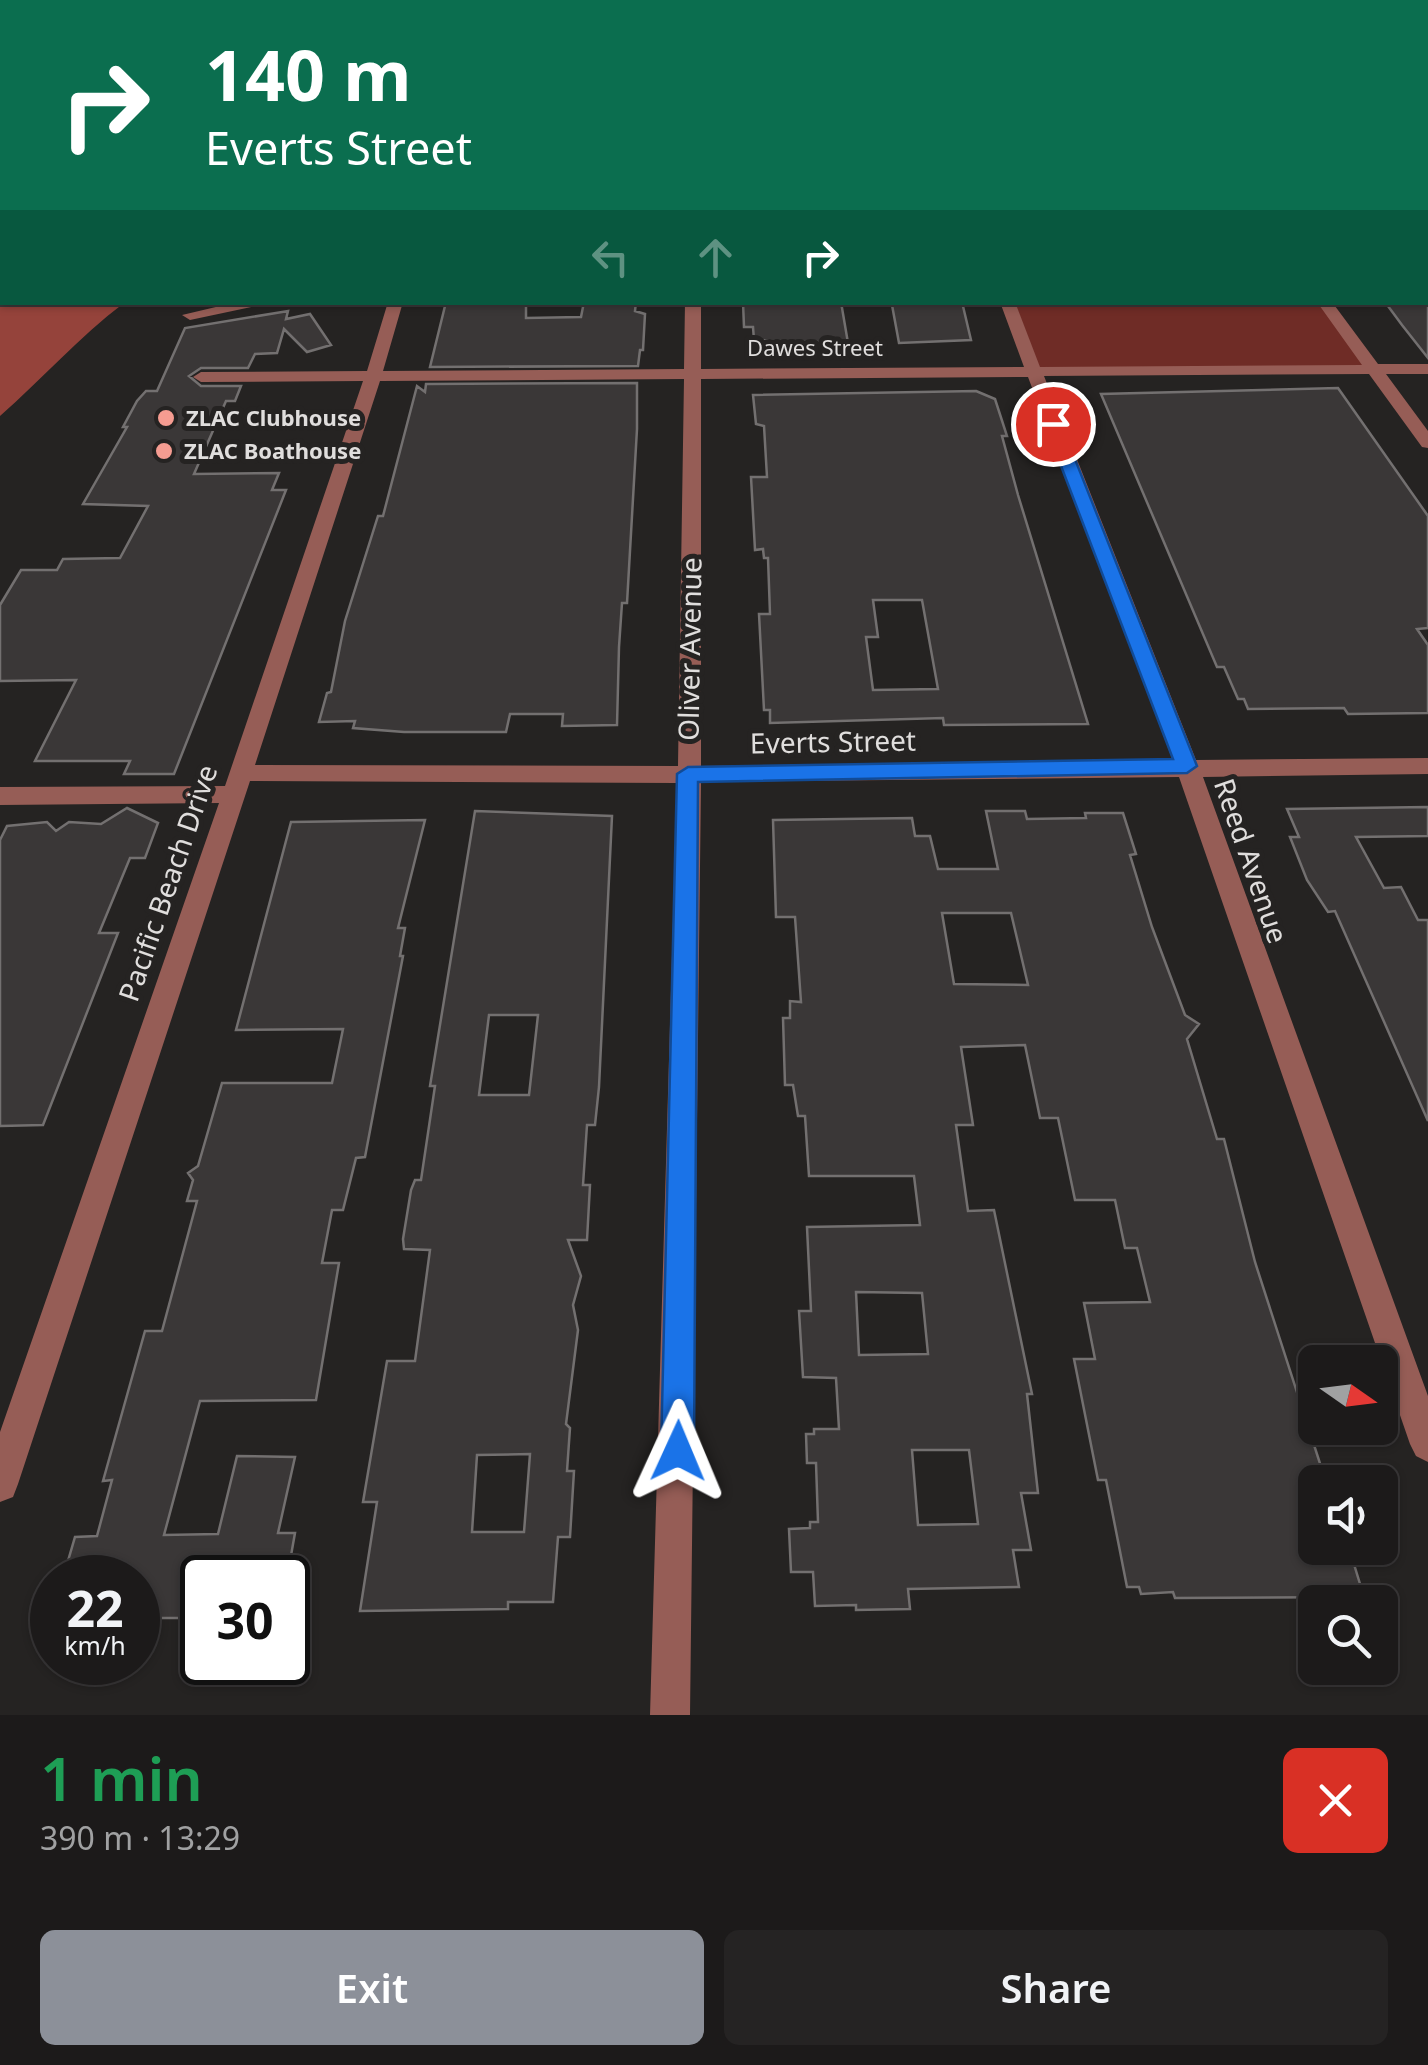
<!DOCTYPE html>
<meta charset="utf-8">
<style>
:root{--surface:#1c1a1a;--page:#252323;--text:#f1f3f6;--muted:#a0a1a2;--line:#3a3839;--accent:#8c9099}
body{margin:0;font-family:"Noto Sans",sans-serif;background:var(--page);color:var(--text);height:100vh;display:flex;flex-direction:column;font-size:38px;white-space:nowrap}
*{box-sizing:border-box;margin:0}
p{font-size:32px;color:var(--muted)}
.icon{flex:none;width:55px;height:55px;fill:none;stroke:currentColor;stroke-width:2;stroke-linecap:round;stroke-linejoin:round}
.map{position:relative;height:1715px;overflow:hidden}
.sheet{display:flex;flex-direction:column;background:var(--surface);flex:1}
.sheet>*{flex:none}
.guide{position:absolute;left:0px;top:0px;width:1430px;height:305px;box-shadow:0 2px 8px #0004,0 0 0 2px var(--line);background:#0b6e4f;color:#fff;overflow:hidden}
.needle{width:65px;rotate:104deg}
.buttons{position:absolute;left:1298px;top:1345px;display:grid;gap:20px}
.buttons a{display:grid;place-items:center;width:100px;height:100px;border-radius:15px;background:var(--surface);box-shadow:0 2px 8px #0004,0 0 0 2px var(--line);font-size:50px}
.speed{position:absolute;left:30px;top:1555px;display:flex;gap:20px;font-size:50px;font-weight:700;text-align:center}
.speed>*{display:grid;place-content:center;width:130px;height:130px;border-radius:50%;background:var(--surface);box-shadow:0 2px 8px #0004,0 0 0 2px var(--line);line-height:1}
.speed small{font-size:25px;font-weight:400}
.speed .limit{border:5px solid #111;border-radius:15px;background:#fff;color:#111}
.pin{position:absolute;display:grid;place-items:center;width:85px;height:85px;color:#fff;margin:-42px;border:5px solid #fff;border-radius:50%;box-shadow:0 2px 10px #0007}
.me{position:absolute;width:110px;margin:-55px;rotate:1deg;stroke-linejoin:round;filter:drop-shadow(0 0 8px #0008)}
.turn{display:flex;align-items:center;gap:35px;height:210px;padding:0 40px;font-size:45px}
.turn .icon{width:130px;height:130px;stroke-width:2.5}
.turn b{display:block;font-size:70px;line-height:85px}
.lanes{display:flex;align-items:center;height:95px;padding:0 40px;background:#0003;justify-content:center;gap:50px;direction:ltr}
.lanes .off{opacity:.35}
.round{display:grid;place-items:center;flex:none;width:105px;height:105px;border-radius:15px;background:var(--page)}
.overview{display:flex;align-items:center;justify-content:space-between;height:170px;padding:0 40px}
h1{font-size:60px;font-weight:600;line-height:75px;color:#1e9e55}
.button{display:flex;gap:20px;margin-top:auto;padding:20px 40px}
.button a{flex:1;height:115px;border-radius:15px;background:var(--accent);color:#fff;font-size:40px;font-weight:600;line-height:115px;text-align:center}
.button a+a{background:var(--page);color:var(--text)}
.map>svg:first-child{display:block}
.green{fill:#6f2c26}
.water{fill:#95433b}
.building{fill:#3a3737;stroke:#737070;stroke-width:2.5;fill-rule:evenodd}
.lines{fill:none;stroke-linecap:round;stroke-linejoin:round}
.minor{fill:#965d56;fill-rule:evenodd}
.major{fill:#fd9d91;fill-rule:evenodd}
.route{fill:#1a73e8;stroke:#114b97;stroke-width:2.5}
.poi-dot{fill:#f59c91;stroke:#252322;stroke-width:4}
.labels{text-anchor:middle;stroke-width:10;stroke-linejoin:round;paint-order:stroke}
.far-street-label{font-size:22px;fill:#e0dedd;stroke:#252322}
.far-poi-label{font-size:22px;font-weight:bold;fill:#e0dedd;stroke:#252322;text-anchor:start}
.street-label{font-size:28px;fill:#e0dedd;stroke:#252322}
</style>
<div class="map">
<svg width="1428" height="1715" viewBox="0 0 1428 1715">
<rect width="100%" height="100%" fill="#252322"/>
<path class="green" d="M 1015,303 L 1323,303 L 1367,366 L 1040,369 Z"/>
<path class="water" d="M 0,0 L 117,2 L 2,2 L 2,302 L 124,303 C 79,337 42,379 0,416 Z"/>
<path class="building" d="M 446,302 L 526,302 L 526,318 L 581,317 L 584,302 L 636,302 L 635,311 L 645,314 L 643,350 L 640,350 L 638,366 L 430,367 Z
M 743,302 L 841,302 L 848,343 L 754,340 L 753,327 L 744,327 Z
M 912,302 L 962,302 L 971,340 L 899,343 L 892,305 Z
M 1385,302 L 1428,302 L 1428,358 L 1402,325 Z
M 288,311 L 286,319 L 310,314 L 331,345 L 307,352 L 284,329 L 277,353 L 255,354 L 248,368 L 201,368 L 189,376 L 201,386 L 241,386 L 235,401 L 226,401 L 194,474 L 279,473 L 272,490 L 286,490 L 174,774 L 124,774 L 130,761 L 35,761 L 76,680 L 0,681 L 0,605 L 21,570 L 57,570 L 63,559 L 120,558 L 148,506 L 83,504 L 127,427 L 123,427 L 137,401 L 146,391 L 157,391 L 185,328 Z
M 637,383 L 637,429 L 627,603 L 622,603 L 619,647 L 617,725 L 562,726 L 563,714 L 510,714 L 506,732 L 404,732 L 353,728 L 355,721 L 319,722 L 327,693 L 331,692 L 345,621 L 378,516 L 383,516 L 417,386 L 425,392 L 426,384 Z
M 1338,388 L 1428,516 L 1428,628 L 1417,629 L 1428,645 L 1428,713 L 1348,714 L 1344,708 L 1248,709 L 1244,699 L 1238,699 L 1224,667 L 1217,667 L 1101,394 Z
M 976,391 L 995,399 L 1007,436 L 1002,436 L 1018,495 L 1088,724 L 944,725 L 943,718 L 770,723 L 770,710 L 764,710 L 759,614 L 770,614 L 768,558 L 764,558 L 763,549 L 755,550 L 751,477 L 767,477 L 764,426 L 756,424 L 753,395 ZM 873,600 L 922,600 L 938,689 L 873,690 L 866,637 L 878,637 Z
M 1428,807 L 1428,836 L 1356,837 L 1384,888 L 1401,887 L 1418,920 L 1428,920 L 1428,1121 L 1335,911 L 1328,912 L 1307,880 L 1290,837 L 1299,837 L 1287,809 Z
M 127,808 L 158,823 L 145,858 L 130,858 L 99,933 L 118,933 L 43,1125 L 0,1126 L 0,840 L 7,826 L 47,822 L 56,831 L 69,822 L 101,824 Z
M 475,811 L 612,816 L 599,1087 L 595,1125 L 587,1125 L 583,1185 L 590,1185 L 587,1240 L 568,1240 L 581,1276 L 573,1305 L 578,1330 L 566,1424 L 570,1428 L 567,1471 L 574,1471 L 570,1537 L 558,1537 L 553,1602 L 508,1602 L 508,1609 L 360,1611 L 377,1502 L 363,1502 L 387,1361 L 415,1361 L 430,1250 L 404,1249 L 403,1239 L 411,1190 L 415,1180 L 421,1180 L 435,1086 L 430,1086 ZM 489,1015 L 538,1015 L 529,1095 L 479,1095 ZM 530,1454 L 524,1532 L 472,1532 L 477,1455 Z
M 986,811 L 1025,811 L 1027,819 L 1086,818 L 1085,813 L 1123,813 L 1136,854 L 1130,855 L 1152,927 L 1185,1015 L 1199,1024 L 1187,1039 L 1217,1139 L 1224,1139 L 1255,1262 L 1326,1482 L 1315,1482 L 1315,1548 L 1349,1548 L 1364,1597 L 1175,1598 L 1173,1592 L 1141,1594 L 1139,1587 L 1127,1587 L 1106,1480 L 1098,1480 L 1074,1359 L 1095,1359 L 1084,1303 L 1150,1302 L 1137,1248 L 1125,1248 L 1115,1200 L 1075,1200 L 1058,1118 L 1040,1118 L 1025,1045 L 961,1047 L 973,1125 L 956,1125 L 968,1211 L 994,1210 L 1032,1394 L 1027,1394 L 1038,1493 L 1021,1493 L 1031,1550 L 1013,1550 L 1019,1587 L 908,1589 L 910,1609 L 856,1610 L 856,1605 L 815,1606 L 813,1572 L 791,1572 L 789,1529 L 810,1528 L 810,1522 L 818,1522 L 816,1463 L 807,1463 L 806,1434 L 814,1434 L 814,1429 L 839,1429 L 836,1378 L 803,1377 L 799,1311 L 811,1311 L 807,1227 L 920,1225 L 914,1176 L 809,1176 L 805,1116 L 798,1116 L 793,1085 L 785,1085 L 783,1018 L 790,1018 L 790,1001 L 801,1002 L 795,917 L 776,917 L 773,820 L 912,818 L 915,836 L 930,836 L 938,869 L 998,869 ZM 942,913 L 1011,913 L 1028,985 L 954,984 ZM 856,1292 L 922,1293 L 928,1354 L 859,1355 ZM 912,1450 L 969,1450 L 978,1524 L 918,1525 Z
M 425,820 L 398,928 L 405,928 L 400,956 L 403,956 L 365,1157 L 356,1158 L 343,1210 L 332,1210 L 322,1263 L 339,1263 L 316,1400 L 200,1401 L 164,1535 L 218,1534 L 237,1456 L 295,1457 L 278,1533 L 295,1533 L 287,1578 L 202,1578 L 202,1618 L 138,1618 L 138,1578 L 63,1578 L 75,1537 L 97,1536 L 112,1480 L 103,1481 L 145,1331 L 162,1331 L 197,1201 L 187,1201 L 193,1180 L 188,1173 L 198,1166 L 222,1083 L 332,1083 L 343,1029 L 236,1030 L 291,822 Z"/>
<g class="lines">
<path class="minor" d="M 689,0 L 699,0 L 699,2 L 689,2 Z
M 892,0 L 902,0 L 903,2 L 893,2 Z
M 1103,0 L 1114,0 L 1115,2 L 1105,2 Z
M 237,302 L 275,302 L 190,320 L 182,315 Z
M 388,302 L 403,302 L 383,371 L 684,369 L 685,302 L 701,302 L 701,369 L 1024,367 L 1000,302 L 1015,302 L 1040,367 L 1362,365 L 1317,302 L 1332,302 L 1378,364 L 1428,364 L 1428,374 L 1386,374 L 1428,431 L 1428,448 L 1422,447 L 1369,374 L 1044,376 L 1196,760 L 1428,758 L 1428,774 L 1203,777 L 1428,1396 L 1428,1462 L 1416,1456 L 1410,1444 L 1179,777 L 701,782 L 690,1715 L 650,1715 L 677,783 L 250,781 L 18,1484 L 13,1497 L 0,1502 L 0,1432 L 219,803 L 0,805 L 0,787 L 225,786 L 363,381 L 201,382 L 193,377 L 201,372 L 367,371 ZM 1028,377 L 1173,761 L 701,766 L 701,379 ZM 684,379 L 678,766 L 255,765 L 380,381 Z"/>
<path class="major" d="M 1311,0 L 1323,0 L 1324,2 L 1313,2 Z
M 1339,0 L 1351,0 L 1352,2 L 1341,2 Z"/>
</g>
<path class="route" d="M 1053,420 L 1061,424 L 1197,766 L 1187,773 L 698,782 L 694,1451 L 689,1463 L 678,1467 L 666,1463 L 661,1451 L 677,774 L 688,767 L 1173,759 L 1045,424 Z"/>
<g class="poi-dot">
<circle cx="166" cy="418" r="10"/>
<circle cx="164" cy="451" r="10"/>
</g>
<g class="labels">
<g class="far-street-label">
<text x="815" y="356">Dawes Street</text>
</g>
<g class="far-poi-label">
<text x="186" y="426">ZLAC Clubhouse</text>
<text x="184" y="459">ZLAC Boathouse</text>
</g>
<g class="street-label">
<text transform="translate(690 649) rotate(-89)" y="10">Oliver Avenue</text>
<text transform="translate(833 742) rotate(-1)" y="10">Everts Street</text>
<text transform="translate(1251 861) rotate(71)" y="10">Reed Avenue</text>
<text transform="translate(168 883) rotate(-71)" y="10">Pacific Beach Drive</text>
</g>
</g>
</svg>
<div class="buttons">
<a><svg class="needle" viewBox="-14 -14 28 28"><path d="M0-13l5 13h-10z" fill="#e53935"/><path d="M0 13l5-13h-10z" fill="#a0a1a2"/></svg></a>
<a><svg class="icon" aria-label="sound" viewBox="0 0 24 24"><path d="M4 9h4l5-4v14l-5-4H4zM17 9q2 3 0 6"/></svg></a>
<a><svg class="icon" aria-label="search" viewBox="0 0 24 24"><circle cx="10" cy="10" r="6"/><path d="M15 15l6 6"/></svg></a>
</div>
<div class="speed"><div>22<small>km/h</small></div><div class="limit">30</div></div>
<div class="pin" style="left:1053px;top:424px;background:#d93025"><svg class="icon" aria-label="arrive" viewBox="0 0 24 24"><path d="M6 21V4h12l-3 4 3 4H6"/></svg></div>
<svg class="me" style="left:678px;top:1451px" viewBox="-20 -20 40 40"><path d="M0-17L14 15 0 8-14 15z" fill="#1a73e8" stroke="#fff" stroke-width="4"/></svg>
<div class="guide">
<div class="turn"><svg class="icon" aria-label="right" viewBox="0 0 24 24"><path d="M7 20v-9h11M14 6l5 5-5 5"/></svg><div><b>140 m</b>Everts Street</div></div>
<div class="lanes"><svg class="icon off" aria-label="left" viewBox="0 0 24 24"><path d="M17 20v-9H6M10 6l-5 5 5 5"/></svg><svg class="icon off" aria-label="ahead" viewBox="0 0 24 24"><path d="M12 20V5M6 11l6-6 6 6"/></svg><svg class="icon" aria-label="right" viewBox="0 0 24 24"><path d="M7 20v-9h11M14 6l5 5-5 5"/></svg></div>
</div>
</div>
<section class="sheet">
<div class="overview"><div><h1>1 min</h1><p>390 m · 13:29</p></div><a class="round" style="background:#d93025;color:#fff"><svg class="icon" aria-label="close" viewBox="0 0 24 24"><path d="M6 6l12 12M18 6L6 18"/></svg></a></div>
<div class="button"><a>Exit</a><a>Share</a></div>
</section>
